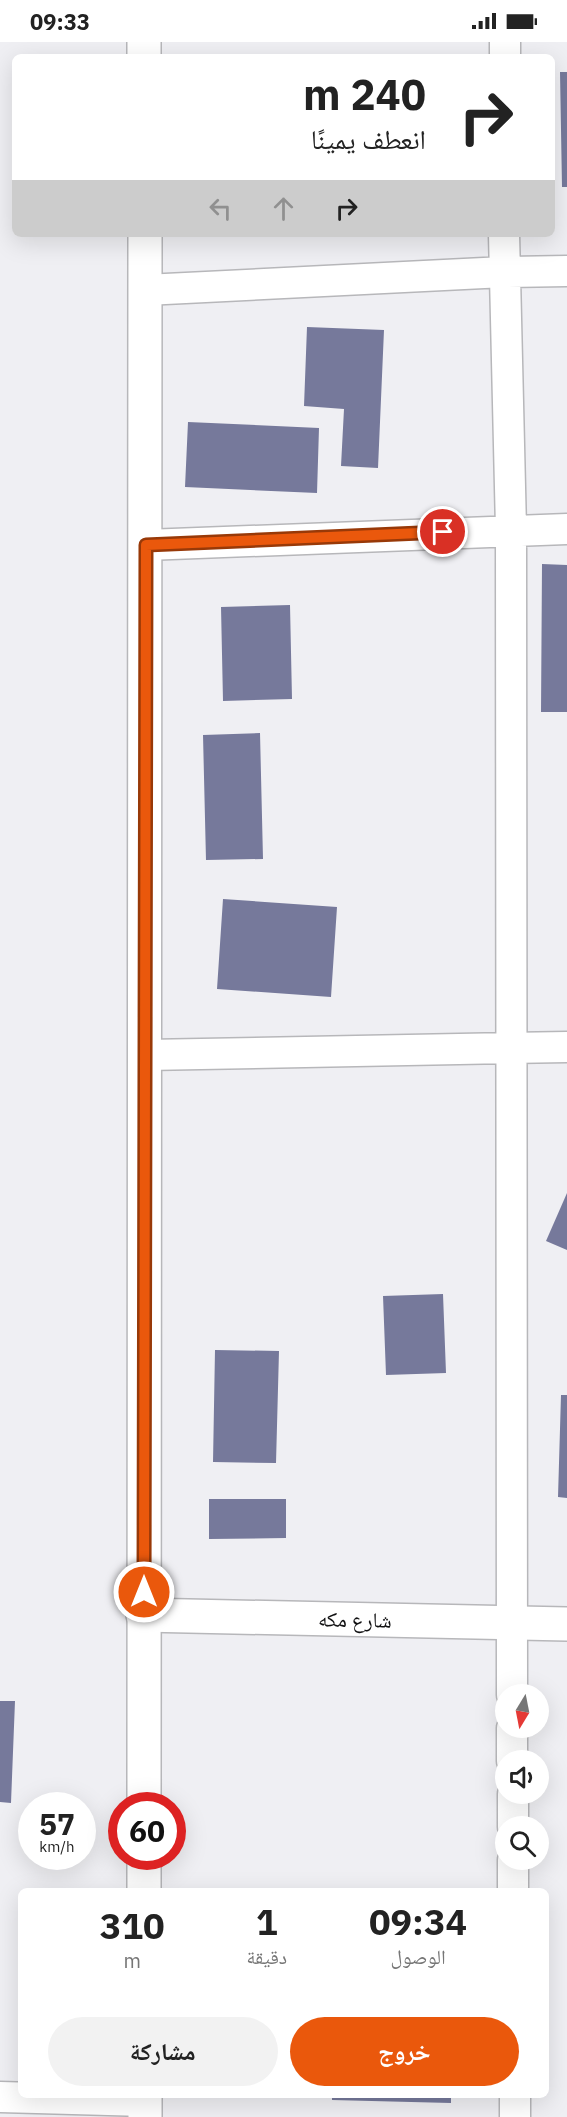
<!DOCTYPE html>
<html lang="ar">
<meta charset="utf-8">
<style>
:root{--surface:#fff;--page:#f2f2f2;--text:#222;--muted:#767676;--accent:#ea580c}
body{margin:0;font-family:"IBM Plex Sans","Noto Naskh Arabic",sans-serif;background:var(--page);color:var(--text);direction:rtl;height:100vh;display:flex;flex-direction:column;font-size:22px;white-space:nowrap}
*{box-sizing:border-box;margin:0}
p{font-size:20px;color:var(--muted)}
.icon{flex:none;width:33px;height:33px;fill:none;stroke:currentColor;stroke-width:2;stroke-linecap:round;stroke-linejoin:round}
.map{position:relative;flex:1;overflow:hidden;direction:ltr}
.side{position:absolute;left:18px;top:1846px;width:531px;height:210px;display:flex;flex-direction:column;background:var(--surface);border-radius:9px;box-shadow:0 6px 24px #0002;direction:rtl}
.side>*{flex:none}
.hud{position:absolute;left:12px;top:12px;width:543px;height:183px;border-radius:9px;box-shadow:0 6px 24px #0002;direction:rtl;background:#fff;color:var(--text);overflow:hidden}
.needle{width:39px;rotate:190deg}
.buttons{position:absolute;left:495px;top:1642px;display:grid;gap:12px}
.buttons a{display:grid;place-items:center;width:54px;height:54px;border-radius:50%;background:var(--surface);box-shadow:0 6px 24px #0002;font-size:30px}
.speed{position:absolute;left:18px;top:1750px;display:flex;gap:12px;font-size:30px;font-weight:700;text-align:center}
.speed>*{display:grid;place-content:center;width:78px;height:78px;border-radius:50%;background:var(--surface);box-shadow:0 6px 24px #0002;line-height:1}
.speed small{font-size:15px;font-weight:400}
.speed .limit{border:9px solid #d22;background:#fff;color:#111}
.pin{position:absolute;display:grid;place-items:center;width:51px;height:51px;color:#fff;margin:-26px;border:3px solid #fff;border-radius:50%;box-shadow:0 2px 6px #0007}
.me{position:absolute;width:66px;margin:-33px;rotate:0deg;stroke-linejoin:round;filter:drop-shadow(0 0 4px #0008)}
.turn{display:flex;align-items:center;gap:21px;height:126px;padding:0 30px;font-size:27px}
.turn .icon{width:78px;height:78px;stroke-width:2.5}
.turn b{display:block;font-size:42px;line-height:51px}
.lanes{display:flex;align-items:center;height:57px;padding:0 30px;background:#0003;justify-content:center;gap:30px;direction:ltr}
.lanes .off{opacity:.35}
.eta{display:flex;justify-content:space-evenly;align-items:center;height:102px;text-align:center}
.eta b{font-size:36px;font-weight:700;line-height:42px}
.button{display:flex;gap:12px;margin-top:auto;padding:12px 30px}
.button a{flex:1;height:69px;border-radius:36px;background:var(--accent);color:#fff;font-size:24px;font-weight:700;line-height:69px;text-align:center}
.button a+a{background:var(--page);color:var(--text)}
.status{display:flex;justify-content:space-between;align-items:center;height:42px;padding:0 30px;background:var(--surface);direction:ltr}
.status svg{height:16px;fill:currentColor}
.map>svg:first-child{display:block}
.building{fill:#76799b}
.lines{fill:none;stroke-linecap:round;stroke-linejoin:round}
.minor-casing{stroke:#b7b7ba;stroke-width:33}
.secondary-casing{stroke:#b7b7ba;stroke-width:36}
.primary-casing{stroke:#b7b7ba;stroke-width:36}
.minor{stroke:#fff;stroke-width:30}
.secondary{stroke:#fff;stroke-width:33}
.primary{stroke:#fff;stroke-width:33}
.route-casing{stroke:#983908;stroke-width:15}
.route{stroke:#ea580c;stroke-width:10}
.labels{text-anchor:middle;stroke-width:4.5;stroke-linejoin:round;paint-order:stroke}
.street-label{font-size:21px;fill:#111112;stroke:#fff}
</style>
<div class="status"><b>09:33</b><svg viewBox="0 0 49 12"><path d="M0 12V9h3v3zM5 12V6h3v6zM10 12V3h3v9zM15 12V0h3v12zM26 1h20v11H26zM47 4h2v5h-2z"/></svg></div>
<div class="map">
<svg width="567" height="2075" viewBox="0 0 567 2075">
<rect width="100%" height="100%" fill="#efeff3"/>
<path class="building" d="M 560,30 L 567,30 L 567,145 L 562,145 Z
M 307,285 L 384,288 L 378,426 L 341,424 L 344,367 L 304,364 Z
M 188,380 L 319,386 L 317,451 L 185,445 Z
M 542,522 L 567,523 L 567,670 L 541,670 Z
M 290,563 L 292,657 L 223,659 L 221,565 Z
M 260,691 L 263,817 L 206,818 L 203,693 Z
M 223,857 L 337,865 L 331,955 L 217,947 Z
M 567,1151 L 567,1208 L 546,1199 Z
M 443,1252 L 446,1331 L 386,1333 L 383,1254 Z
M 215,1308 L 279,1309 L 276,1421 L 213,1420 Z
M 561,1353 L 567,1353 L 567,1456 L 558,1455 Z
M 209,1457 L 286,1457 L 286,1496 L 209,1497 Z
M 0,1659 L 15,1659 L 11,1761 L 0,1760 Z
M 332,2054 L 451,2054 L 451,2061 L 332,2058 Z"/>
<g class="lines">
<defs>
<path id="minor" d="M 505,15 L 505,0
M 504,192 L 511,487 L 512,1653
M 145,248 L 504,230 L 567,229
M 146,503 L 567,487
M 146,1013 L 567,1005
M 512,1686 L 512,1719
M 513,1752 L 513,1785
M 513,1818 L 513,1850
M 515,2054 L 515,2075
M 0,2055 L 145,2059"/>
<path id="secondary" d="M 143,1573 L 567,1582"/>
<path id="primary" d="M 144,0 L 144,15
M 144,1764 L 145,192
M 144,1815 L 144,1850
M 145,2054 L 145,2075"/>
</defs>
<use href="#minor" class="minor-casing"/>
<use href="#secondary" class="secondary-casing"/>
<use href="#primary" class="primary-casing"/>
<use href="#minor" class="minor"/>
<use href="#secondary" class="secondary"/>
<use href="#primary" class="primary"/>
</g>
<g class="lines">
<defs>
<path id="route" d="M 144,1550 L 146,503 L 443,490"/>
</defs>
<use href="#route" class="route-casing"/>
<use href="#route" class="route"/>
</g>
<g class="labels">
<g class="street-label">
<text transform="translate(355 1578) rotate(1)" y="7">شارع مكه</text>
</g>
</g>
</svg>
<div class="buttons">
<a><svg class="needle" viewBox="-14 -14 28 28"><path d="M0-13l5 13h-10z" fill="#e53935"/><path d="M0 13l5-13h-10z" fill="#767676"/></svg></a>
<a><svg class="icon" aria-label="sound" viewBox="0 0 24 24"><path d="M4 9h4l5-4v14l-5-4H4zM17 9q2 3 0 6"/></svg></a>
<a><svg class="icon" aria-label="search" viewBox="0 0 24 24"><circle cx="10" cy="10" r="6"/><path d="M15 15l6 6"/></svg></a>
</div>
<div class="speed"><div>57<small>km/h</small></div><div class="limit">60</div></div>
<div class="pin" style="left:443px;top:490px;background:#d93025"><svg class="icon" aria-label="arrive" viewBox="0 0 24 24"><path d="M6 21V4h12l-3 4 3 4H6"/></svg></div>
<svg class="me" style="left:144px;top:1550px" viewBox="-20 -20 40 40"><circle r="17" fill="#ea580c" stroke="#fff" stroke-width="3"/><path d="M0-11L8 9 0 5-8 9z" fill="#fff"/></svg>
<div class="hud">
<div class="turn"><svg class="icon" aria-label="right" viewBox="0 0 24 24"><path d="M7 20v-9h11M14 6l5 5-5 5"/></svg><div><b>240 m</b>انعطف يمينًا</div></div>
<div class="lanes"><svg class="icon off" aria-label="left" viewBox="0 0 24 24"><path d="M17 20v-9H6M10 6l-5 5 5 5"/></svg><svg class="icon off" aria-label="ahead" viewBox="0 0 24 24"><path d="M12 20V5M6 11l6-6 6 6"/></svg><svg class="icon" aria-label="right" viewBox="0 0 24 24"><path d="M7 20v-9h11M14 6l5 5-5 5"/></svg></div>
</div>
<section class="side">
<div class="eta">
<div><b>09:34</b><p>الوصول</p></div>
<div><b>1</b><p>دقيقة</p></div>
<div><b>310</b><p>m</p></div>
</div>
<div class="button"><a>خروج</a><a>مشاركة</a></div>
</section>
</div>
